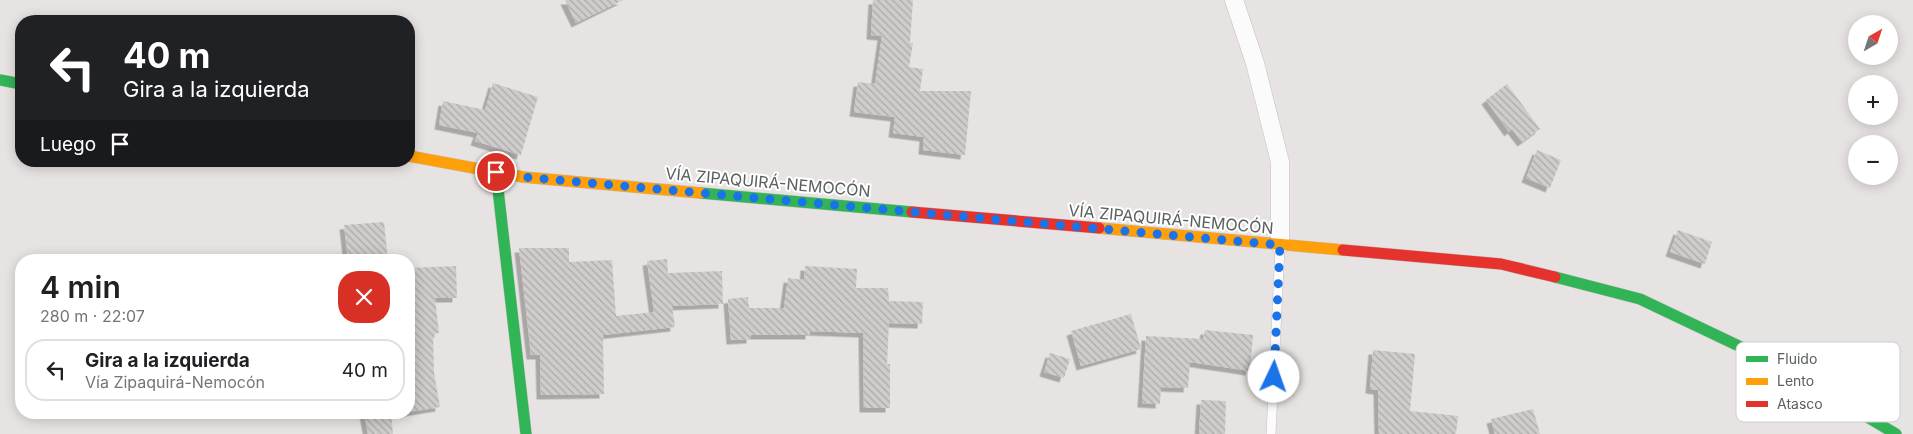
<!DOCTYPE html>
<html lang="es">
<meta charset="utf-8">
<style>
:root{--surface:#fff;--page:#f2f2f2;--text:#202124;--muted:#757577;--line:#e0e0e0}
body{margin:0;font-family:Inter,sans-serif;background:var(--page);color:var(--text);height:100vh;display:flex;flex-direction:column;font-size:19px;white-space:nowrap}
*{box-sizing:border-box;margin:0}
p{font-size:16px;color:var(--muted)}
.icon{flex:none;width:28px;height:28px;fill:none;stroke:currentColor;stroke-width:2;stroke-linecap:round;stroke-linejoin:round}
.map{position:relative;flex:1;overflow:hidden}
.details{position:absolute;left:15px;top:254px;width:400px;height:165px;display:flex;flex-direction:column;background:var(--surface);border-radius:20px;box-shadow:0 2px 12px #0003}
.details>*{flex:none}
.guide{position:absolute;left:15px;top:15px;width:400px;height:152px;border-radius:20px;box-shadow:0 2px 12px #0003;background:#202124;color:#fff;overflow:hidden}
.needle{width:32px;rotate:39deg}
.fabs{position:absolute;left:1848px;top:15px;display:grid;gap:10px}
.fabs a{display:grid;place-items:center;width:50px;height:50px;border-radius:50%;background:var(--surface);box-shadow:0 2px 12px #0003;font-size:25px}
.pin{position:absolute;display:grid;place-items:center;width:42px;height:42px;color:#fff;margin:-21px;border:2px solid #fff;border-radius:50%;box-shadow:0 1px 5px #0007}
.me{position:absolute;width:55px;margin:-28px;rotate:3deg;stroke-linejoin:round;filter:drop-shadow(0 0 4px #0008)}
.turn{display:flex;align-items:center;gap:18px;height:105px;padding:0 25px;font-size:22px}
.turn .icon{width:65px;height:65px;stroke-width:2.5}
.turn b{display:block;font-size:35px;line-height:42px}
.then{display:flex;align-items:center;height:48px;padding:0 25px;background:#0003;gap:10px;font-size:19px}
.round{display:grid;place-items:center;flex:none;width:52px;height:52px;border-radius:20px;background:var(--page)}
.summary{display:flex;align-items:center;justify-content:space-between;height:85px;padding:0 25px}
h1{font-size:30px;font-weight:600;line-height:38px}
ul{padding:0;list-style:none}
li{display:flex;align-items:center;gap:15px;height:62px;margin:0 10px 8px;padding:0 15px;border:2px solid var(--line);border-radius:20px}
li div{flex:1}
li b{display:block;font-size:19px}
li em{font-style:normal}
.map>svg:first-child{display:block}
.building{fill:url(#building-back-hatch);filter:url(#shadow)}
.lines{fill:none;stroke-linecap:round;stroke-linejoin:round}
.lane-casing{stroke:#c1c1c0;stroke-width:10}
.street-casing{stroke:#c1c1c0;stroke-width:19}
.fast-casing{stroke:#c0c1bf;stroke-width:12}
.slow-casing{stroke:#c0c1bf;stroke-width:12}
.jam-casing{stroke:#c0c1bf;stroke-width:12}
.lane{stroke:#fcfbfb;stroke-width:9}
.street{stroke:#fcfbfb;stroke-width:18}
.fast{stroke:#30b455;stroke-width:11}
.slow{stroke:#ff9f0a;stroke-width:11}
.jam{stroke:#e5322d;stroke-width:11}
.route{stroke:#1a73e8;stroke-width:9;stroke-dasharray:0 16.2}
.labels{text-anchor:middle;stroke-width:4;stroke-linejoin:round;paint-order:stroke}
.street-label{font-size:16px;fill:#59605d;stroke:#fff}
.key{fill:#fff;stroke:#cdcfce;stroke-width:1}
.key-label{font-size:14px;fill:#59605d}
</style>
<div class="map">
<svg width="1913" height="434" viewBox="0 0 1913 434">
<defs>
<pattern id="building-back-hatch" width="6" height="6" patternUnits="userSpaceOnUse" patternTransform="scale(1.25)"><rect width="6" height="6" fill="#d0cccc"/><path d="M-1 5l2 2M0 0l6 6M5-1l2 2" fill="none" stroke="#aca9a9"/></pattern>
<filter id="shadow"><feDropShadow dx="-4.5" dy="4.5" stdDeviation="0" flood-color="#0004"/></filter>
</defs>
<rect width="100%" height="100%" fill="#e8e3e3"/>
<path class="building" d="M 565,0 L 623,0 L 576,23 Z
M 873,0 L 913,0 L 910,43 L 913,43 L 909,67 L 923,69 L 920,91 L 971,91 L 965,155 L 923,150 L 924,137 L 893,133 L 895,117 L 854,112 L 858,82 L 875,84 L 882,36 L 871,35 Z
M 493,83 L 538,97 L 521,155 L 475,141 L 478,133 L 439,125 L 443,101 L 485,110 Z
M 1507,84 L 1540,129 L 1522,142 L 1512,129 L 1509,132 L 1486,100 Z
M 1537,150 L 1561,160 L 1550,188 L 1526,178 Z
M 384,222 L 388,260 L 348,260 L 344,225 Z
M 1678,230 L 1712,242 L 1705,264 L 1670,252 Z
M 519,248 L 569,248 L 569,262 L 612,260 L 616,316 L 654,312 L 647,261 L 667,259 L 668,273 L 722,271 L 723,304 L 672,306 L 675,327 L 603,335 L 604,394 L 541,395 L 540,355 L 531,355 Z
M 456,266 L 457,298 L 435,298 L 439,333 L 433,334 L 434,373 L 440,407 L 409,412 L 409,268 Z
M 805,266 L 857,269 L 856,288 L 888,288 L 889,301 L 923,302 L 922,324 L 889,323 L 887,364 L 890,364 L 890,408 L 864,408 L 863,333 L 810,331 L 810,335 L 751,335 L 751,339 L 731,340 L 728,299 L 748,297 L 749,308 L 784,308 L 788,278 L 804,280 Z
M 1131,314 L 1141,349 L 1081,366 L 1071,331 Z
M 1205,330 L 1253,335 L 1250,371 L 1190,362 L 1188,388 L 1161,387 L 1160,404 L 1142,403 L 1146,336 L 1203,339 Z
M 1373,350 L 1415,354 L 1410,411 L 1458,416 L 1456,434 L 1379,434 L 1378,390 L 1370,389 Z
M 1050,353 L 1070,359 L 1064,378 L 1044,372 Z
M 1201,400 L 1226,401 L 1225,434 L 1199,434 Z
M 1533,409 L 1540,434 L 1495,434 L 1491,419 Z
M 364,412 L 391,412 L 393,434 L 368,434 Z"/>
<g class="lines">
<defs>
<path id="lane" d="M 1271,434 L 1280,247"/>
<path id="street" d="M 1234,0 L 1255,63 L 1280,162 L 1280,245"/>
<path id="fast" d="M 0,80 L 21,84
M 496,172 L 526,434
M 701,193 L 912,212
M 1555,277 L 1640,299 L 1781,366 L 1896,434"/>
<path id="slow" d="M 409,156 L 523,177 L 701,193
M 1099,228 L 1343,250"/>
<path id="jam" d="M 912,212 L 1099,228
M 1343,250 L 1501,264 L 1555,277"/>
</defs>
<use href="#lane" class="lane-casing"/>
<use href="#street" class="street-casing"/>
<use href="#fast" class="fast-casing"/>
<use href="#slow" class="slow-casing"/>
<use href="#jam" class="jam-casing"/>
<use href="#lane" class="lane"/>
<use href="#street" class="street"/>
<use href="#fast" class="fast"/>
<use href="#slow" class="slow"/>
<use href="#jam" class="jam"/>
</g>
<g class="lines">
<path class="route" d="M 496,172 L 523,177 L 1280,245 L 1274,377"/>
</g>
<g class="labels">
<g class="street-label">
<text transform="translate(768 182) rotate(5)" y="6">VÍA ZIPAQUIRÁ-NEMOCÓN</text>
<text transform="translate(1171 219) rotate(5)" y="6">VÍA ZIPAQUIRÁ-NEMOCÓN</text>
</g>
</g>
<rect x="1736" y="342" width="164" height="80" rx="8" class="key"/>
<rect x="1746" y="356" width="22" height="6" fill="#30b455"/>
<rect x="1746" y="378" width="22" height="7" fill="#ff9f0a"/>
<rect x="1746" y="401" width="22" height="6" fill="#e5322d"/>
<g class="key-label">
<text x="1777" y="364">Fluido</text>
<text x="1777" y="386">Lento</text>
<text x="1777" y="409">Atasco</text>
</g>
</svg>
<div class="fabs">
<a><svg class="needle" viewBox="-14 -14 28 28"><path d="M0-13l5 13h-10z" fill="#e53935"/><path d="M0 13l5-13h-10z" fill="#757577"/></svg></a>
<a>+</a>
<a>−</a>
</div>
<div class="pin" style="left:496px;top:172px;background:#d93025"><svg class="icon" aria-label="arrive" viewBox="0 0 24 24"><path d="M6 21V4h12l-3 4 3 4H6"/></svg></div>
<svg class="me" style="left:1274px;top:377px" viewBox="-20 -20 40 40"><circle r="19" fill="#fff"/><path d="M0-13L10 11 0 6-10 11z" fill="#1a73e8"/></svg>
<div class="guide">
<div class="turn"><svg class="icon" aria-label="left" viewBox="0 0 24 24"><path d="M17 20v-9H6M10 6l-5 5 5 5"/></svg><div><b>40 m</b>Gira a la izquierda</div></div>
<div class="then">Luego<svg class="icon" aria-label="arrive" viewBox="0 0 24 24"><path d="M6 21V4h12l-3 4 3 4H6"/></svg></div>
</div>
<section class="details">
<div class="summary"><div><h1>4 min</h1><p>280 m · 22:07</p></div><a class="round" style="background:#d93025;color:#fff"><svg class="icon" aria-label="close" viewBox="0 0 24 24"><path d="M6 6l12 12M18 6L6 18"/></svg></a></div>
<ul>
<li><svg class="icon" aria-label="left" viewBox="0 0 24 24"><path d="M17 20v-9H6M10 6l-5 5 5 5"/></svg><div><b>Gira a la izquierda</b><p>Vía Zipaquirá-Nemocón</p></div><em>40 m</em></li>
</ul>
</section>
</div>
